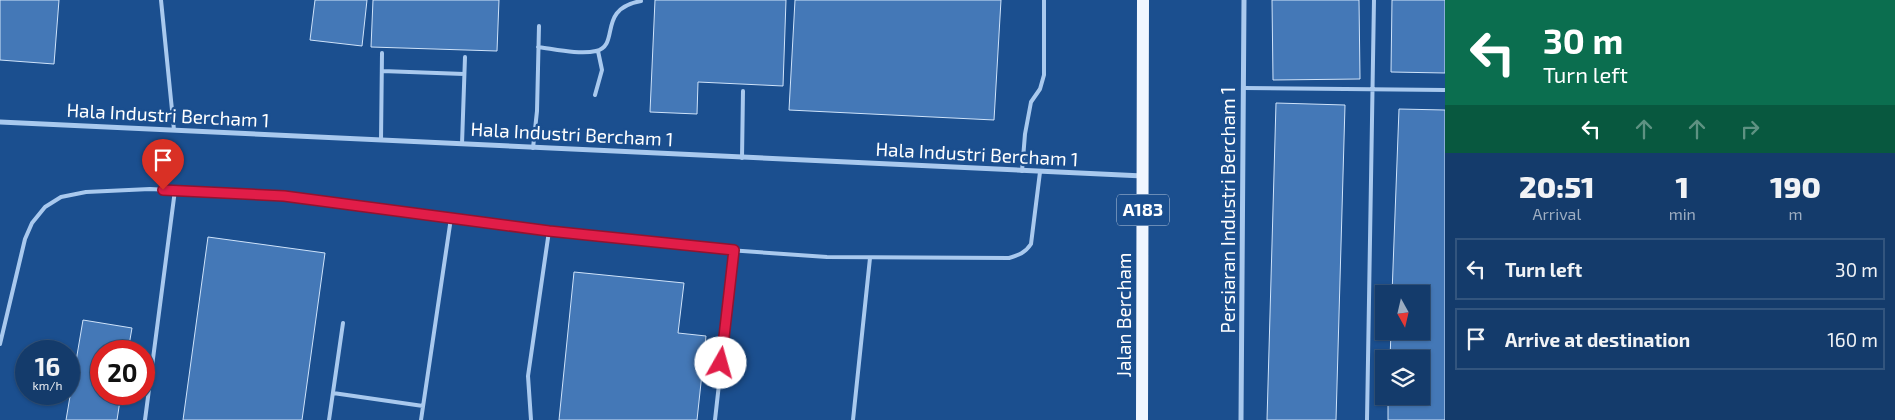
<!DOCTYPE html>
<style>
:root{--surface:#143b6b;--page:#214673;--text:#f1f3f6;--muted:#9dadc1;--line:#33557e}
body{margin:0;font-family:"Exo 2",sans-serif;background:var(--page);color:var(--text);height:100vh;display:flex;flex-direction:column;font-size:19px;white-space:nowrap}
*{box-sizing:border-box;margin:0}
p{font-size:16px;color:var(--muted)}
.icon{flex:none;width:28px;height:28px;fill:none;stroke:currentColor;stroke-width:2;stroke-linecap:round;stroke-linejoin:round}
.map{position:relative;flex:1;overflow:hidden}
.drawer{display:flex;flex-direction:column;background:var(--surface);width:450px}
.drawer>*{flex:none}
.guide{background:#0b6e4f;color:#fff;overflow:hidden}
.needle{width:32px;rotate:172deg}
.controls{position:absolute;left:1375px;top:285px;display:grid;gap:10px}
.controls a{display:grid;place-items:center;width:55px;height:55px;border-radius:0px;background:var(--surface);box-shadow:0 1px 4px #0004,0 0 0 1px var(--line);font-size:25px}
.speed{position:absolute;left:15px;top:340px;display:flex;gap:10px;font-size:25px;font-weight:700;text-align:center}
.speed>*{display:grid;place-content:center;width:65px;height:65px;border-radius:50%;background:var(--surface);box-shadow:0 1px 4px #0004,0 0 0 1px var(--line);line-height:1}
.speed small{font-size:12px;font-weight:400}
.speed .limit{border:8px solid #d22;background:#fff;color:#111}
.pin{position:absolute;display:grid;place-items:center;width:42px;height:42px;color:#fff;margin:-51px -21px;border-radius:50% 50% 50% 0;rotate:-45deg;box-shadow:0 0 5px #0007}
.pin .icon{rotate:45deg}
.me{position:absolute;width:55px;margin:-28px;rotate:7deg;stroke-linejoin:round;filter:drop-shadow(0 0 4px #0008)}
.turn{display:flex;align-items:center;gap:18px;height:105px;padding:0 15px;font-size:22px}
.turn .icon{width:65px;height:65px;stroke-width:2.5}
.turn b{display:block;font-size:35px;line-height:42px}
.lanes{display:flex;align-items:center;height:48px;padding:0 15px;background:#0003;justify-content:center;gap:25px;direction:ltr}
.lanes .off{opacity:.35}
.eta{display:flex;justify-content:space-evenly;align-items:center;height:85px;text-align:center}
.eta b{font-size:30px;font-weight:800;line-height:35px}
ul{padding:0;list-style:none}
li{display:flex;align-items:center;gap:15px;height:62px;margin:0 10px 8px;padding:0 5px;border:2px solid var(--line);border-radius:0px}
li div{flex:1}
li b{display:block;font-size:19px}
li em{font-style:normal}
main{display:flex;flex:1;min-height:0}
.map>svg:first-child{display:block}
.building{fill:#4478b7;stroke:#cfe3fa}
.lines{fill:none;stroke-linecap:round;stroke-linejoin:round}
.service{stroke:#a9c9ee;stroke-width:4}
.minor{stroke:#a9c9ee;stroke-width:5}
.primary{stroke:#f0f6ff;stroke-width:12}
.route-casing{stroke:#92132f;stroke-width:12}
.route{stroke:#e11d48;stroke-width:9}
.labels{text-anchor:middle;stroke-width:5;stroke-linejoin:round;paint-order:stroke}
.shield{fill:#1b4f8f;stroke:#bbcadd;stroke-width:1}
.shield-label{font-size:18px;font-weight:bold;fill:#fff}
.street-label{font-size:19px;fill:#fff;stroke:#1b4f8f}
</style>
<main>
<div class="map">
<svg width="1445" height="420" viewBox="0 0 1445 420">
<rect width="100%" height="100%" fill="#1b4f8f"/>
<path class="building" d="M 0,0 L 59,0 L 54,64 L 0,60 Z
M 315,0 L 367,0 L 362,46 L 310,40 Z
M 373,0 L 499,0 L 497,51 L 371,47 Z
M 655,0 L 786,0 L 783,86 L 698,82 L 697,114 L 650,112 Z
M 795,0 L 1001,0 L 994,120 L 789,110 Z
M 1272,0 L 1359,0 L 1360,79 L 1273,80 Z
M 1392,0 L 1445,0 L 1445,73 L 1391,72 Z
M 1276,103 L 1345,105 L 1336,420 L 1267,420 Z
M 1399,109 L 1445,110 L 1445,420 L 1388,420 L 1388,396 L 1421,396 L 1421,359 L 1390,359 L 1391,331 L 1421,331 L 1421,294 L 1392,294 Z
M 208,237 L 325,253 L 302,420 L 183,420 Z
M 574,272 L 684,283 L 678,333 L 706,336 L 697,420 L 559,420 Z
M 83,320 L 132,328 L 128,351 L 101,351 L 101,394 L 121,394 L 117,420 L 66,420 Z"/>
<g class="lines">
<path class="service" d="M 161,0 L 174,130
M 538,47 C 554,49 580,55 596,51 C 621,45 596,9 641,1
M 382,71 L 464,74
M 1244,88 L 1445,90
M 595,95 L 602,70 L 598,51
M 381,140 L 382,53
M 462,144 L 465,57
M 533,148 L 537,111 L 539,26
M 742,158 L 743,91
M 1022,171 L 1025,134 L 1031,102 L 1040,89 L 1044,75 L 1044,0
M 0,344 L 25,239 L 32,223 L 45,207 L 61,197 L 86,192 L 150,189 L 284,196 L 549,231 L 714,249 L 827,257 L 1009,258 C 1019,255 1025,253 1031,244 L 1040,172
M 333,393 L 423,406
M 145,420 L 175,190
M 329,420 L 343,323
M 421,420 L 451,218
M 531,420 L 528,376 L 549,231
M 715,420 L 734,250
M 853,420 L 870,258
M 1367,420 L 1374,0"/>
<path class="minor" d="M 0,122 L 1143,176
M 1241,420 L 1244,0"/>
<path class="primary" d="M 1142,420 L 1143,0"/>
</g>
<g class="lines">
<defs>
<path id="route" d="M 163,190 L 284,196 L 549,231 L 734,250 L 721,363"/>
</defs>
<use href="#route" class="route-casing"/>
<use href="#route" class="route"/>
</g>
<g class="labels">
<rect class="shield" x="1117" y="194.5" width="52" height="31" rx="4"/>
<g class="shield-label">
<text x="1143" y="216">A183</text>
</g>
<g class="street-label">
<text transform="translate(168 115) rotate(3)" y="7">Hala Industri Bercham 1</text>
<text transform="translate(572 134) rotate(3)" y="7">Hala Industri Bercham 1</text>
<text transform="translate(977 154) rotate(3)" y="7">Hala Industri Bercham 1</text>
<text transform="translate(1228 210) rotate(-90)" y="7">Persiaran Industri Bercham 1</text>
<text transform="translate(1124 315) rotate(-90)" y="7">Jalan Bercham</text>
</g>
</g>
</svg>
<div class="controls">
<a><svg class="needle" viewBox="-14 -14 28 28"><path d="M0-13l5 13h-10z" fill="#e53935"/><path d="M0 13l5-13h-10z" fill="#9dadc1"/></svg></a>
<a><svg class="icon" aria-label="layers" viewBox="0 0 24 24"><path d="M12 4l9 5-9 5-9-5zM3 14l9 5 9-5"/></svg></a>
</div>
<div class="speed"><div>16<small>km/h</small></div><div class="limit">20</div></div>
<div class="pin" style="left:163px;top:190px;background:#d93025"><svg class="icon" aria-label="arrive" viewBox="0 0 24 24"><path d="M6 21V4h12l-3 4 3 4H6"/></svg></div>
<svg class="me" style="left:721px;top:363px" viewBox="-20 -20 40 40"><circle r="19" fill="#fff"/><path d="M0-13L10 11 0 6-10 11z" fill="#e11d48"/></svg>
</div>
<section class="drawer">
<div class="guide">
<div class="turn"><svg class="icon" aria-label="left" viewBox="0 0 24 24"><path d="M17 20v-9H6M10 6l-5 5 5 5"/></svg><div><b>30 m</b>Turn left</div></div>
<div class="lanes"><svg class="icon" aria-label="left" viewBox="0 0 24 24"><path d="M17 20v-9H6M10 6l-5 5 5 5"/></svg><svg class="icon off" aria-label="ahead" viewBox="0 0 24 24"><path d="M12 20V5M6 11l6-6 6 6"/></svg><svg class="icon off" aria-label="ahead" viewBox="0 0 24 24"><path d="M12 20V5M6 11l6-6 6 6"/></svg><svg class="icon off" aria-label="right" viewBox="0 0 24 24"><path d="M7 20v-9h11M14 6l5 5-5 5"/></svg></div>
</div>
<div class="eta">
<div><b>20:51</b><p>Arrival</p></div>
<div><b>1</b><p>min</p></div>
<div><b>190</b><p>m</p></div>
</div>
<ul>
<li><svg class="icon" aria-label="left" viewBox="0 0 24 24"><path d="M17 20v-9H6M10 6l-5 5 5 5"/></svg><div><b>Turn left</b></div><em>30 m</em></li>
<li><svg class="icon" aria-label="arrive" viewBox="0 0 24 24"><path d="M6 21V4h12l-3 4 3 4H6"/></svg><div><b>Arrive at destination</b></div><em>160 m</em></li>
</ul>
</section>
</main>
